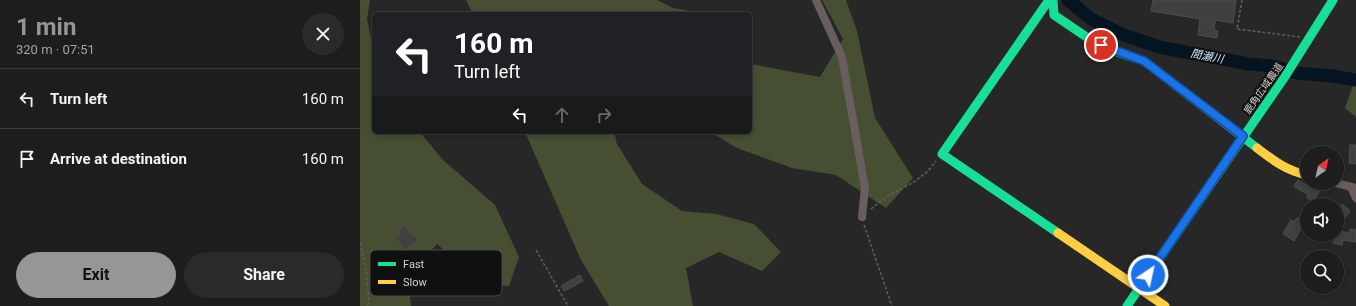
<!DOCTYPE html>
<meta charset="utf-8">
<style>
:root{--surface:#1e1d1d;--page:#2b2a2a;--text:#f1f3f6;--muted:#a1a2a4;--line:#3c3b3b;--accent:#979695}
body{margin:0;font-family:Roboto,"Noto Sans JP",sans-serif;background:var(--page);color:var(--text);height:100vh;display:flex;flex-direction:column;font-size:15px;white-space:nowrap}
*{box-sizing:border-box;margin:0}
p{font-size:13px;color:var(--muted)}
.icon{flex:none;width:22px;height:22px;fill:none;stroke:currentColor;stroke-width:2;stroke-linecap:round;stroke-linejoin:round}
.map{position:relative;flex:1;overflow:hidden}
.panel{display:flex;flex-direction:column;background:var(--surface);width:360px}
.panel>*{flex:none}
.banner{position:absolute;left:12px;top:12px;width:380px;height:122px;border-radius:6px;box-shadow:0 2px 6px #0003,0 0 0 1px var(--line);background:#202124;color:#fff;overflow:hidden}
.needle{width:26px;rotate:34deg}
.buttons{position:absolute;left:940px;top:146px;display:grid;gap:8px}
.buttons a{display:grid;place-items:center;width:44px;height:44px;border-radius:50%;background:var(--surface);box-shadow:0 2px 6px #0003,0 0 0 1px var(--line);font-size:20px}
.pin{position:absolute;display:grid;place-items:center;width:34px;height:34px;color:#fff;margin:-17px;border:2px solid #fff;border-radius:50%;box-shadow:0 1px 4px #0007}
.me{position:absolute;width:44px;margin:-22px;rotate:34deg;stroke-linejoin:round;filter:drop-shadow(0 0 3px #0008)}
.turn{display:flex;align-items:center;gap:14px;height:84px;padding:0 16px;font-size:18px}
.turn .icon{width:52px;height:52px;stroke-width:2.5}
.turn b{display:block;font-size:28px;line-height:34px}
.lanes{display:flex;align-items:center;height:38px;padding:0 16px;background:#0003;justify-content:center;gap:20px;direction:ltr}
.lanes .off{opacity:.35}
.round{display:grid;place-items:center;flex:none;width:42px;height:42px;border-radius:21px;background:var(--page)}
.head{display:flex;align-items:center;justify-content:space-between;height:68px;padding:0 16px}
h1{font-size:24px;font-weight:700;line-height:30px;color:var(--accent)}
.primary-button{display:flex;gap:8px;margin-top:auto;padding:8px 16px}
.primary-button a{flex:1;height:46px;border-radius:24px;background:var(--accent);color:#111;font-size:16px;font-weight:700;line-height:46px;text-align:center}
.primary-button a+a{background:var(--page);color:var(--text)}
ul{padding:0;list-style:none}
li{display:flex;align-items:center;gap:12px;height:60px;padding:0 16px;border-top:1px solid var(--line)}
li div{flex:1}
li b{display:block;font-size:15px}
li em{font-style:normal}
main{display:flex;flex:1;min-height:0}
.map>svg:first-child{display:block}
.forest{fill:#464f32}
.lines{fill:none;stroke-linecap:round;stroke-linejoin:round}
.river{stroke:#041521;stroke-width:13}
.building{fill:#40403f;stroke:#4d4d4c}
.path{stroke:#645d5b;stroke-width:1.5;stroke-dasharray:3 2;stroke-linecap:butt}
.street{stroke:#695e5d;stroke-width:8}
.fast{stroke:#16e098;stroke-width:9}
.slow{stroke:#ffcf43;stroke-width:9}
.route-casing{stroke:#114b97;stroke-width:10}
.route{stroke:#1a73e8;stroke-width:7}
.labels{text-anchor:middle;stroke-width:4;stroke-linejoin:round;paint-order:stroke}
.street-label{font-size:10px;fill:#d3d1d0;stroke:#111010}
.water-label{font-size:11px;font-style:italic;fill:#c1e5fd;stroke:#111010}
.key{fill:#111010;stroke:#4b4a4a;stroke-width:1}
.key-label{font-size:11px;fill:#d3d1d0}
</style>
<main>
<section class="panel">
<div class="head"><div><h1>1 min</h1><p>320 m · 07:51</p></div><a class="round"><svg class="icon" aria-label="close" viewBox="0 0 24 24"><path d="M6 6l12 12M18 6L6 18"/></svg></a></div>
<ul>
<li><svg class="icon" aria-label="left" viewBox="0 0 24 24"><path d="M17 20v-9H6M10 6l-5 5 5 5"/></svg><div><b>Turn left</b></div><em>160 m</em></li>
<li><svg class="icon" aria-label="arrive" viewBox="0 0 24 24"><path d="M6 21V4h12l-3 4 3 4H6"/></svg><div><b>Arrive at destination</b></div><em>160 m</em></li>
</ul>
<div class="primary-button"><a>Exit</a><a>Share</a></div>
</section>
<div class="map">
<svg width="996" height="306" viewBox="0 0 996 306">
<rect width="100%" height="100%" fill="#282727"/>
<path class="forest" d="M 0,0 L 10,0 L 7,19 L 14,53 L 14,132 L 60,132 L 82,159 L 135,205 L 159,257 L 149,286 L 121,283 L 77,244 L 48,276 L 51,306 L 0,306 Z
M 106,0 L 297,0 L 313,8 L 347,14 L 113,14 Z
M 462,0 L 486,0 L 497,31 L 515,118 L 553,178 L 526,208 L 476,175 L 432,168 L 377,148 L 350,132 L 390,132 L 390,64 L 460,77 L 483,39 Z
M 996,76 L 996,117 L 985,108 Z
M 165,132 L 254,132 L 257,144 L 282,184 L 322,211 L 356,214 L 394,224 L 421,252 L 402,271 L 359,252 L 326,268 L 333,306 L 249,306 L 221,260 Z"/>
<g class="lines">
<path class="river" d="M 708,0 L 731,19 L 764,35 L 799,47 L 889,64 L 912,66 L 937,73 L 973,76 L 996,80"/>
</g>
<path class="building" d="M 793,0 L 876,0 L 873,23 L 855,20 L 854,30 L 858,31 L 857,38 L 838,35 L 840,19 L 791,11 Z
M 990,145 L 996,145 L 996,164 L 989,163 Z
M 938,180 L 949,187 L 952,183 L 957,183 L 963,186 L 953,202 L 947,198 L 948,195 L 934,186 Z
M 982,204 L 990,211 L 984,219 L 977,213 Z
M 937,218 L 942,220 L 940,224 L 943,225 L 934,241 L 923,234 L 931,220 L 934,222 Z
M 45,225 L 52,236 L 54,235 L 59,240 L 45,250 L 35,237 L 41,234 L 38,230 Z
M 990,229 L 996,230 L 996,242 L 983,240 L 982,245 L 973,243 L 977,230 L 989,233 Z
M 220,275 L 223,281 L 204,291 L 201,286 Z"/>
<g class="lines">
<path class="path" d="M 882,0 L 877,29 L 940,37
M 511,209 L 526,197 L 554,182 L 568,171 L 576,161
M 504,225 L 532,306
M 0,243 L 6,269 L 9,301 L 7,306
M 176,250 L 208,306"/>
<path class="street" d="M 456,0 L 482,57 L 505,188 L 502,217
M 976,183 L 996,188
M 991,187 L 996,198"/>
<path class="fast" d="M 689,0 L 582,154 L 698,233
M 693,0 L 694,15 L 731,40 L 751,50 L 784,61 L 897,148
M 767,306 L 924,78 L 973,0"/>
<path class="slow" d="M 897,148 C 914,161 927,171 947,175
M 698,233 L 805,306"/>
</g>
<g class="lines">
<defs>
<path id="route" d="M 741,45 L 784,61 L 883,136 L 788,275"/>
</defs>
<use href="#route" class="route-casing"/>
<use href="#route" class="route"/>
</g>
<g class="labels">
<g class="street-label">
<text transform="translate(903 88) rotate(-55)" y="4">鹿角広域農道</text>
</g>
<g class="water-label">
<text transform="translate(847 56) rotate(11)" y="4">間瀬川</text>
</g>
</g>
<rect x="10" y="250" width="132" height="46" rx="6" class="key"/>
<rect x="18" y="262" width="18" height="4" fill="#16e098"/>
<rect x="18" y="280" width="18" height="4" fill="#ffcf43"/>
<g class="key-label">
<text x="43" y="268">Fast</text>
<text x="43" y="286">Slow</text>
</g>
</svg>
<div class="buttons">
<a><svg class="needle" viewBox="-14 -14 28 28"><path d="M0-13l5 13h-10z" fill="#e53935"/><path d="M0 13l5-13h-10z" fill="#a1a2a4"/></svg></a>
<a><svg class="icon" aria-label="sound" viewBox="0 0 24 24"><path d="M4 9h4l5-4v14l-5-4H4zM17 9q2 3 0 6"/></svg></a>
<a><svg class="icon" aria-label="search" viewBox="0 0 24 24"><circle cx="10" cy="10" r="6"/><path d="M15 15l6 6"/></svg></a>
</div>
<div class="pin" style="left:741px;top:45px;background:#d93025"><svg class="icon" aria-label="arrive" viewBox="0 0 24 24"><path d="M6 21V4h12l-3 4 3 4H6"/></svg></div>
<svg class="me" style="left:788px;top:275px" viewBox="-20 -20 40 40"><circle r="17" fill="#1a73e8" stroke="#fff" stroke-width="3"/><path d="M0-11L8 9 0 5-8 9z" fill="#fff"/></svg>
<div class="banner">
<div class="turn"><svg class="icon" aria-label="left" viewBox="0 0 24 24"><path d="M17 20v-9H6M10 6l-5 5 5 5"/></svg><div><b>160 m</b>Turn left</div></div>
<div class="lanes"><svg class="icon" aria-label="left" viewBox="0 0 24 24"><path d="M17 20v-9H6M10 6l-5 5 5 5"/></svg><svg class="icon off" aria-label="ahead" viewBox="0 0 24 24"><path d="M12 20V5M6 11l6-6 6 6"/></svg><svg class="icon off" aria-label="right" viewBox="0 0 24 24"><path d="M7 20v-9h11M14 6l5 5-5 5"/></svg></div>
</div>
</div>
</main>
